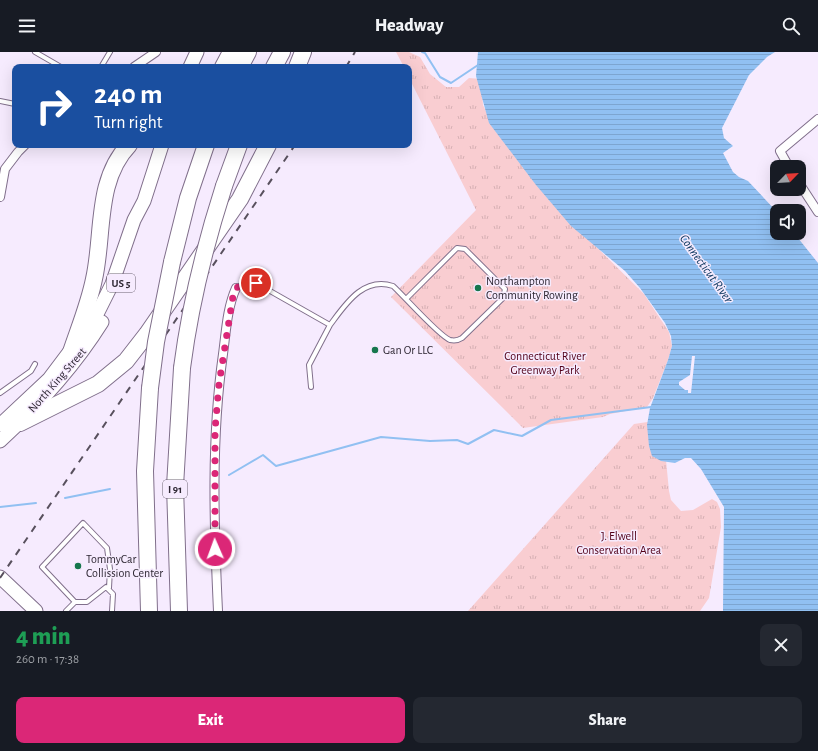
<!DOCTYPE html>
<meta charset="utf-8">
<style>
:root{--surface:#171b24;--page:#242831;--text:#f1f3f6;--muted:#9ea1a6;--accent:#db2777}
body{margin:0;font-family:"Alegreya Sans",sans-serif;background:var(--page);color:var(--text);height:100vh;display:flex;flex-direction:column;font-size:15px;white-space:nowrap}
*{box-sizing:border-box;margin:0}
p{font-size:13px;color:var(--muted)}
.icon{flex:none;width:22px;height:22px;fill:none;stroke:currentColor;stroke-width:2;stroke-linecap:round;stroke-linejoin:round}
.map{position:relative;height:559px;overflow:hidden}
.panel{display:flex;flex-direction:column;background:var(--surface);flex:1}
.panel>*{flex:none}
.banner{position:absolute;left:12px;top:12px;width:400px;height:84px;border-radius:8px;box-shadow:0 4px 16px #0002;background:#1a4fa0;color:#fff;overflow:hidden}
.needle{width:26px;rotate:65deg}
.buttons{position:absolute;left:770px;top:108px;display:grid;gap:8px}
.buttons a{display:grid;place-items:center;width:36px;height:36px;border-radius:8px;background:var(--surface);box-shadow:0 4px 16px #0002;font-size:20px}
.pin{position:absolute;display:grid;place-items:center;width:34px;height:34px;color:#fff;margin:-17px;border:2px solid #fff;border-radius:50%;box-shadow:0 1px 4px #0007}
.me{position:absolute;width:44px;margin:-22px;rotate:358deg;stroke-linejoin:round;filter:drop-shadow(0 0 3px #0008)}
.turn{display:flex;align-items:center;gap:14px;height:84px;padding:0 16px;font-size:18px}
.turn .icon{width:52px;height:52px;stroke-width:2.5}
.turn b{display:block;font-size:28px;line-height:34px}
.round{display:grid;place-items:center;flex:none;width:42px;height:42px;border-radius:8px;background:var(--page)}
.summary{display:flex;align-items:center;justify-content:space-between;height:68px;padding:0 16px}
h1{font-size:24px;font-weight:800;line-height:30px;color:#1e9e55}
.primary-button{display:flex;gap:8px;margin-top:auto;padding:8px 16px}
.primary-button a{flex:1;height:46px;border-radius:8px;background:var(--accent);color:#fff;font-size:16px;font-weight:800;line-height:46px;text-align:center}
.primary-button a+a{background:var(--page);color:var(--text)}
header{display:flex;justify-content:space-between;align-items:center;height:52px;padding:0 16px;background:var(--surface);font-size:18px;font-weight:800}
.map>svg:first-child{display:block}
.grass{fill:url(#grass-tufts)}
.water{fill:url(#water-rules)}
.pier{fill:#f6ebfe}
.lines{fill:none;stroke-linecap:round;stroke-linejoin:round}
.stream{stroke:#91c0f2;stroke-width:2}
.lane-casing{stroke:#806f8b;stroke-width:6}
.street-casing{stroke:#806f8b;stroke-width:10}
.primary-casing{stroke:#806f8b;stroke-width:15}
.highway-casing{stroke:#806f8b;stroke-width:18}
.lane{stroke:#fff;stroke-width:4}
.street{stroke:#fff;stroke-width:8}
.primary{stroke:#fff;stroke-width:13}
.highway{stroke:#fff;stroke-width:16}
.rail{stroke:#58505d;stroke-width:2;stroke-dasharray:7 7;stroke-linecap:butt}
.highway-bridge-casing{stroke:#806f8b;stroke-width:18;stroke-linecap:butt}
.highway-bridge{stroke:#fff;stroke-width:16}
.route{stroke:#db2777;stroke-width:7;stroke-dasharray:0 12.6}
.poi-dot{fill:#16764d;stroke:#f6ebfe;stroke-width:1.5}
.labels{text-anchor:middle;stroke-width:3;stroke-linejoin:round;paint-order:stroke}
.shield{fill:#f6ebfe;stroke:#6b6271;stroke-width:1}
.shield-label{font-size:11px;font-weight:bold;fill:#2f2834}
.poi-label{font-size:12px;fill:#2f2834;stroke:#f6ebfe;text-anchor:start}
.park-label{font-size:12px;fill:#520018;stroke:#f6ebfe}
.street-label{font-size:12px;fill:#2f2834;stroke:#f6ebfe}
.water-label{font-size:13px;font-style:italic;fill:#113b63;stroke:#f6ebfe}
</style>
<header><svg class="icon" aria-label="menu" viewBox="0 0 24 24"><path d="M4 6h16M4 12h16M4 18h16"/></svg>Headway<svg class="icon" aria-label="search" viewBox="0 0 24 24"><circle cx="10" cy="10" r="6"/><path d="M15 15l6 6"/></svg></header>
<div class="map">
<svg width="818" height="559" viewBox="0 0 818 559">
<defs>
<pattern id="grass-tufts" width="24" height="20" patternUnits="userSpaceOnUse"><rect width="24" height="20" fill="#f9cdd1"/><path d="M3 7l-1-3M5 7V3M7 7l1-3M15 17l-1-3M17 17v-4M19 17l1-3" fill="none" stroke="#d6b0b4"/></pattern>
<pattern id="water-rules" width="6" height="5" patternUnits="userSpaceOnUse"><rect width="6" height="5" fill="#91c0f2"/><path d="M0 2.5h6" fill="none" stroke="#7da5d0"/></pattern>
</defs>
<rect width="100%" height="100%" fill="#f6ebfe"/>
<path class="grass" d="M 396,0 L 409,0 L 420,5 L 430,22 L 446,35 L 459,35 L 469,26 L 481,27 L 483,53 L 495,78 L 550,149 L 644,242 L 669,280 L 672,294 L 668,308 L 653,346 L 647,355 L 610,362 L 603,365 L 523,376 L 391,245 L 476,158 L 409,26 L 409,15 L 404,15 Z
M 668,367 L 666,408 L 669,439 L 671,448 L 681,459 L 693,458 L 712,447 L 717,450 L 720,457 L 721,475 L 709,546 L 700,559 L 468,559 L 634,372 Z"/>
<path class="water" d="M 478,0 L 775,0 L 767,5 L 749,23 L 722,76 L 724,86 L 733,94 L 723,101 L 733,120 L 739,125 L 748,129 L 777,160 L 777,181 L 794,181 L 818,211 L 818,559 L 723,559 L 724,455 L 701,417 L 691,406 L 685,406 L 675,411 L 661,409 L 652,404 L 649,394 L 647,373 L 650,356 L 668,308 L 672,294 L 671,284 L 665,271 L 640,236 L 625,219 L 571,174 L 536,133 L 489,71 L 476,24 Z"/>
<path class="pier" d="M 692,304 L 695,304 L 691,341 L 688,341 L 688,338 L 685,338 L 679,333 L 679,330 L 690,323 Z"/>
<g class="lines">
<path class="stream" d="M 422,0 L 425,1 L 440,25 L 451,31 L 478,13
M 229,423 L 263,403 L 276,414 L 381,385 L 430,389 L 457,388 L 468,392 L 494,378 L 522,384 L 551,368 L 651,355
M 65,446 L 110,437
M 0,455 L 36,451"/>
<defs>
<path id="lane" d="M 35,0 L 61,15
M 101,15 L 110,0
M 0,49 L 15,52
M 236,236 L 247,230 L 256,231 L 330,273 C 345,253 363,224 393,234 C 404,244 439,284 450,288 C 455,289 459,288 462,286 L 503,246 L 505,237 L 465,197 L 457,196 L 407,246
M 311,335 L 309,313 L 330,273
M 0,341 L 31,319 L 35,312
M 75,550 L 42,515 L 83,471 L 107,496 L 110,517 L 109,536
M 66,559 L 75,550 L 87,550 L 106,535 L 113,542 L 112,559"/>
<path id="street" d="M 134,15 L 156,0
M 789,115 L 780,99 L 818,67
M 799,131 L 818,160
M 0,145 L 5,117 L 18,100 L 25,93
M 218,559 C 214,473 211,387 223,302 C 226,280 227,256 236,236"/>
<path id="primary" d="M 190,15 L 197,0
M 0,373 L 49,327 L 95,266 L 112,232 L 134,168 L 144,149 L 162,93
M 0,389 C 39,353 74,315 102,270
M 0,525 L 36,559"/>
<path id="highway" d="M 223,15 L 231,0
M 240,15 L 248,0
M 274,15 L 282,0
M 297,15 L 303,0
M 224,134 L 239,93
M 172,210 L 188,146 L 206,93
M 71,300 C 79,276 89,252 94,227 C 104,184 95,128 129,93
M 20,371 L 98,332 L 126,309 L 147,282 L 240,147 L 268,93
M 149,559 L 145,419 L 150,336
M 179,559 L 175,434 L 182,316"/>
</defs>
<use href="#lane" class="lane-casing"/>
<use href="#street" class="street-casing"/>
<use href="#primary" class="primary-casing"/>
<use href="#highway" class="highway-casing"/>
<use href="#lane" class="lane"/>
<use href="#street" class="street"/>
<use href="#primary" class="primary"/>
<use href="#highway" class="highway"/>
<path class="rail" d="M 346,15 L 355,0
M 0,526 L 295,93"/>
<defs>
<path id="highway-bridge" d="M 182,316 C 190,254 205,193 224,134
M 150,336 L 156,290 L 172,210"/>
</defs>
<use href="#highway-bridge" class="highway-bridge-casing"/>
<use href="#highway-bridge" class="highway-bridge"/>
</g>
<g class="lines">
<path class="route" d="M 215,497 L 215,378 L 219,332 L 233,244 L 236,236 L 247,230 L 256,231"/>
</g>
<g class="poi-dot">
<circle cx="478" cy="236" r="4"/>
<circle cx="375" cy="298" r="4"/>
<circle cx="78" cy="514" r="4"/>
</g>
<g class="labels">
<g class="shield">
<rect x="107" y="222" width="28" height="18" rx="3"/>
<rect x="163" y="428" width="24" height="18" rx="3"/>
</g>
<g class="shield-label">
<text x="121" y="235">US 5</text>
<text x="175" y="441">I 91</text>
</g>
<g class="poi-label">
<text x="486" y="233">Northampton<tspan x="486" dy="14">Community Rowing</tspan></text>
<text x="383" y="302">Gan Or LLC</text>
<text x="86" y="511">TommyCar<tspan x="86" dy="14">Collission Center</tspan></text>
</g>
<g class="park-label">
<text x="545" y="308">Connecticut River<tspan x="545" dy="14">Greenway Park</tspan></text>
<text x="619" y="488">J. Elwell<tspan x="619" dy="14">Conservation Area</tspan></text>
</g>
<g class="street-label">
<text transform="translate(57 328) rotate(-49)" y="4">North King Street</text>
</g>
<g class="water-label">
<text transform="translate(707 216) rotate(54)" y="5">Connecticut River</text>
</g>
</g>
</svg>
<div class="buttons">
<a><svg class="needle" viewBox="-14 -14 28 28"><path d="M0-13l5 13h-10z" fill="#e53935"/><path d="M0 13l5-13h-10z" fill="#9ea1a6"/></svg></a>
<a><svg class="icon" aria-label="sound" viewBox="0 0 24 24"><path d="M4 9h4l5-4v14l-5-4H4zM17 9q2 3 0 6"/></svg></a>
</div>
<div class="pin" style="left:256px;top:231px;background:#d93025"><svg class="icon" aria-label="arrive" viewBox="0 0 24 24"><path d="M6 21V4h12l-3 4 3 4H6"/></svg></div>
<svg class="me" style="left:215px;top:497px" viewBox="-20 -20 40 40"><circle r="17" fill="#db2777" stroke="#fff" stroke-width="3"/><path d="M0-11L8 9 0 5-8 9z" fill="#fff"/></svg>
<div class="banner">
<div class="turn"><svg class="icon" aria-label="right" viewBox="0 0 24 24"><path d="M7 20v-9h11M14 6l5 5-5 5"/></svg><div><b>240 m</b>Turn right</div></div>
</div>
</div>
<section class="panel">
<div class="summary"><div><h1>4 min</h1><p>260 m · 17:38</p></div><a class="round"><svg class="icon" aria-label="close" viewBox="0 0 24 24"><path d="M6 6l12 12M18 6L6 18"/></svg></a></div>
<div class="primary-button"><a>Exit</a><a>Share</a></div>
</section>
